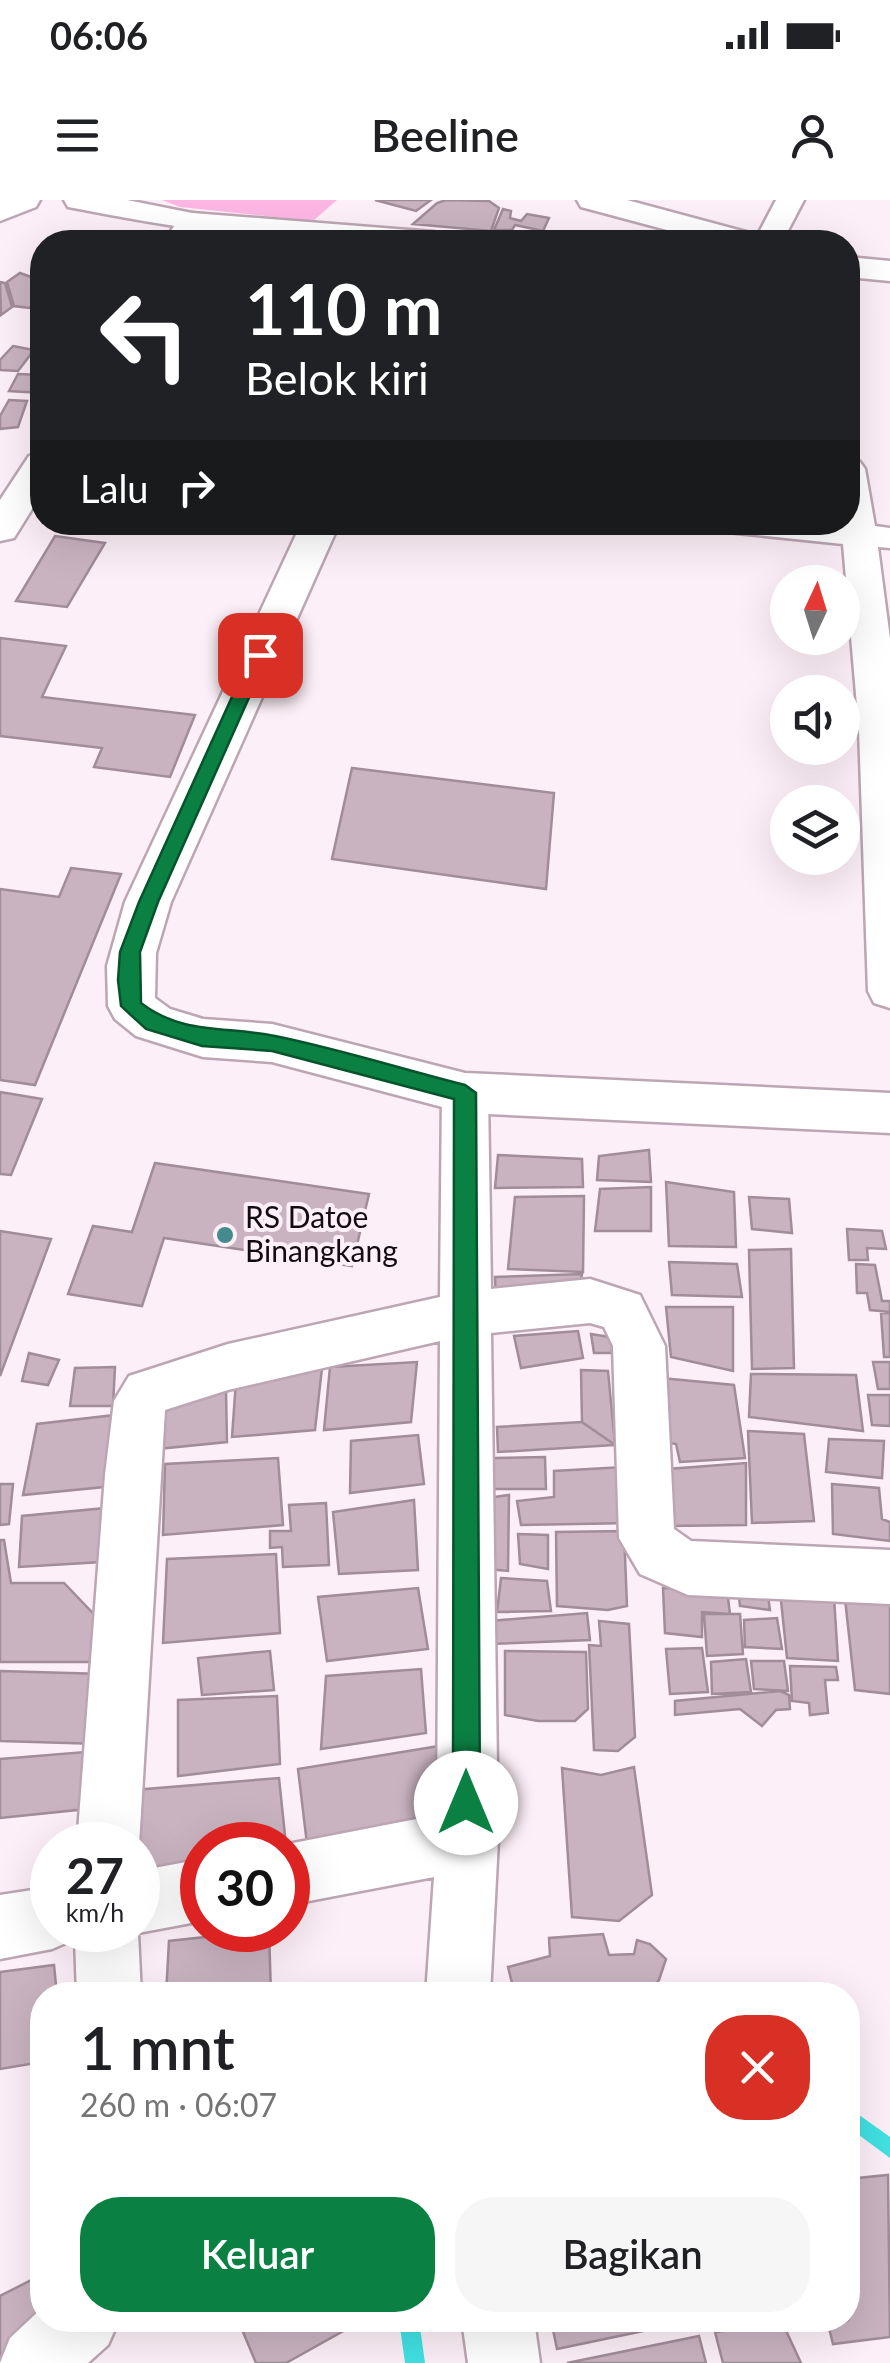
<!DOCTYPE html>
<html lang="id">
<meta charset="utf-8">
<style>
:root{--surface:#fff;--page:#f6f6f6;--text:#202124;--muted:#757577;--accent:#0b8043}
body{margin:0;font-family:Lato,sans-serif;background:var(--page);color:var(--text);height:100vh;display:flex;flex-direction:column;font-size:38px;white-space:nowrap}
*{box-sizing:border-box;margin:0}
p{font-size:32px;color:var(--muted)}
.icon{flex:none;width:55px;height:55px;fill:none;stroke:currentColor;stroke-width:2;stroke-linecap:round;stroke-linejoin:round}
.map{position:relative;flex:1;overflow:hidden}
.side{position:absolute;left:30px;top:1782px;width:830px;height:350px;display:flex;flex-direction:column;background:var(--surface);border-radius:40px;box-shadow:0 10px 40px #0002}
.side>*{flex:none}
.guide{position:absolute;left:30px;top:30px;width:830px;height:305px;border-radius:40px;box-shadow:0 10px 40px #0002;background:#202124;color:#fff;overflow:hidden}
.needle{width:65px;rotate:4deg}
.controls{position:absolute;left:770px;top:365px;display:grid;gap:20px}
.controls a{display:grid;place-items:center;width:90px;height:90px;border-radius:50%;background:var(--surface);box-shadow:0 10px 40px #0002;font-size:50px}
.speed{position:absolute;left:30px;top:1622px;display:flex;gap:20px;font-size:50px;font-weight:700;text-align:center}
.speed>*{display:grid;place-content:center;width:130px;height:130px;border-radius:50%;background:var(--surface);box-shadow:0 10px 40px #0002;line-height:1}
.speed small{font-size:25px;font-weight:400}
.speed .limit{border:15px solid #d22;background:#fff;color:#111}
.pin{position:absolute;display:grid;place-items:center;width:85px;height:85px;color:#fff;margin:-42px;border-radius:20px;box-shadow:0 5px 15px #0006}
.me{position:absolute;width:110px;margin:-55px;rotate:0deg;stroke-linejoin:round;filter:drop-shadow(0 0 8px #0008)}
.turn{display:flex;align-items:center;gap:35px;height:210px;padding:0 50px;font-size:45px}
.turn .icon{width:130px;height:130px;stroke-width:2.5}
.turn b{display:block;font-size:70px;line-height:85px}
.then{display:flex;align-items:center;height:95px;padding:0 50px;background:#0003;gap:20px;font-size:38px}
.round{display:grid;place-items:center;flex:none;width:105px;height:105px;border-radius:40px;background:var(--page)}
.head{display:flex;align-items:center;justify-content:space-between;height:170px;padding:0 50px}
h1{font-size:60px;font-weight:600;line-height:75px}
.action{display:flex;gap:20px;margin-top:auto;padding:20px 50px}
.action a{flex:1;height:115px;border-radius:40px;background:var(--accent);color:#fff;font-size:40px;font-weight:600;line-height:115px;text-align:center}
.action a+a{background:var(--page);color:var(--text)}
.status{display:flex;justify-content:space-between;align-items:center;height:70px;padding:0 50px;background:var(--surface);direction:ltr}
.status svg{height:28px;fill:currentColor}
header{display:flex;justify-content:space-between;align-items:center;height:130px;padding:0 50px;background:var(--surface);font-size:45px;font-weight:600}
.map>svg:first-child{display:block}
.green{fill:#fcb6e4}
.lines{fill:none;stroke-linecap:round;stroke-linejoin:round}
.stream{fill:#41e1e3;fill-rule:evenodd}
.building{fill:#c9b3c0;stroke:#a18c99;stroke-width:2.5}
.street-casing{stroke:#bca6b3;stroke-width:5}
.secondary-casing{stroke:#bca6b3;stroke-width:5}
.highway-casing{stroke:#bca6b3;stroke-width:5}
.street{fill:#fff;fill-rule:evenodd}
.secondary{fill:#fff;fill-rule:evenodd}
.highway{fill:#fff;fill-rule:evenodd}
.route{fill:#0b8043;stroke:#07532c;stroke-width:2.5}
.poi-dot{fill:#438b8c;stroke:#fdeff7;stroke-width:4}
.labels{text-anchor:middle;stroke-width:8;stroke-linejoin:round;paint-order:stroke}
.poi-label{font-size:30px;fill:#120b0f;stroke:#fdeff7;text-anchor:start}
</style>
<div class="status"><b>06:06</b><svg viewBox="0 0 49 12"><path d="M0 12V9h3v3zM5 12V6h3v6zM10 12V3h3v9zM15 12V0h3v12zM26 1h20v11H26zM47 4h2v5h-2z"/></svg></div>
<header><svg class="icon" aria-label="menu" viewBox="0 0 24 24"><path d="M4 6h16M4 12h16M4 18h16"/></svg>Beeline<svg class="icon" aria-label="person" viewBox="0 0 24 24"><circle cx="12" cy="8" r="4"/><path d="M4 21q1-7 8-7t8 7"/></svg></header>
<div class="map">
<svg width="890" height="2163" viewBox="0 0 890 2163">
<rect width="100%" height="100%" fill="#fdeff7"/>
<path class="green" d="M 162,0 L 337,0 L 313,21 L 180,7 Z"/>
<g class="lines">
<path class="stream" d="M 848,1907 L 890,1937 L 890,1958 L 848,1927 Z
M 399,2120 L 419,2120 L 425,2163 L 405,2163 Z"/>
</g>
<path class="building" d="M 375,0 L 431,0 L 416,11 Z
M 446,0 L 489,1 L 499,8 L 491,31 L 413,24 L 437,3 Z
M 503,9 L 511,11 L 510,18 L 521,21 L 527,14 L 549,18 L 543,31 L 515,25 L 512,30 L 494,30 Z
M 89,34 L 132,37 L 130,42 L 122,42 L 89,40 Z
M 20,73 L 42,81 L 42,98 L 29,108 L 14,106 L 7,82 Z
M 0,82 L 5,83 L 12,107 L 1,115 Z
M 13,146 L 34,150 L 18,171 L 0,170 L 0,160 Z
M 18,174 L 42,175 L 42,193 L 9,191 Z
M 9,200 L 27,201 L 18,227 L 0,229 L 0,216 Z
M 55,336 L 105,343 L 67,407 L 16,401 Z
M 0,438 L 66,446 L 42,497 L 195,515 L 170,577 L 94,567 L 102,548 L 0,536 Z
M 352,568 L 554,593 L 546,689 L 332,659 Z
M 71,668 L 121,674 L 35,885 L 0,880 L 0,689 L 59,697 Z
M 0,892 L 42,899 L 11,975 L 0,974 Z
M 649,950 L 651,982 L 597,980 L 599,956 Z
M 498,955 L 582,959 L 583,987 L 495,988 Z
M 155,963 L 369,994 L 352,1066 L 164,1038 L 142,1106 L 68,1094 L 93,1026 L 132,1032 Z
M 666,982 L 734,992 L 736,1047 L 669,1046 Z
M 651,987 L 651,1031 L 595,1031 L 600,989 Z
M 584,996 L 583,1072 L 508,1069 L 515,997 Z
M 749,997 L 789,999 L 792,1033 L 752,1029 Z
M 847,1029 L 882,1031 L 886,1049 L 867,1048 L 868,1060 L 849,1060 Z
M 0,1031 L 51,1039 L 0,1176 Z
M 791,1049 L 794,1168 L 752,1169 L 749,1050 Z
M 669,1062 L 737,1064 L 742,1097 L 672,1095 Z
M 856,1064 L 875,1065 L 882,1101 L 890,1101 L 890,1112 L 870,1110 L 867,1093 L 857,1093 Z
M 582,1074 L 580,1085 L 496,1100 L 495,1077 Z
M 666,1107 L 733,1107 L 733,1171 L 671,1157 Z
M 881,1113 L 890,1113 L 890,1157 L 884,1157 Z
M 578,1131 L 583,1158 L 521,1168 L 514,1136 Z
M 591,1134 L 616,1138 L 611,1153 L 594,1153 Z
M 29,1153 L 59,1160 L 48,1185 L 22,1181 Z
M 417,1162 L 411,1222 L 324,1230 L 330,1167 Z
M 873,1162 L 890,1162 L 890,1189 L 878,1189 Z
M 115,1167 L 113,1206 L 70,1206 L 75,1168 Z
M 322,1168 L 315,1230 L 232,1237 L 236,1181 Z
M 581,1170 L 608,1171 L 615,1245 L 582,1222 Z
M 751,1174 L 856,1175 L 863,1231 L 749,1217 Z
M 661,1178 L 734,1185 L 745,1258 L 680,1262 L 676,1244 L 657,1241 Z
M 226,1191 L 227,1242 L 157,1249 L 164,1199 Z
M 868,1195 L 890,1195 L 890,1226 L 872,1225 Z
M 115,1215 L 114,1286 L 23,1295 L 37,1224 Z
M 582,1222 L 615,1245 L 498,1252 L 497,1227 Z
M 748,1231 L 804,1234 L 814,1321 L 752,1323 Z
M 418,1235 L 424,1284 L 350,1293 L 351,1241 Z
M 829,1239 L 884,1241 L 882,1278 L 826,1272 Z
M 545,1257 L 546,1289 L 492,1289 L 493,1258 Z
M 278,1258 L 283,1325 L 163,1335 L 165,1264 Z
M 746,1263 L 746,1325 L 668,1326 L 668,1269 Z
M 624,1267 L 632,1323 L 521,1325 L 517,1301 L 554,1297 L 554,1271 Z
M 0,1284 L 13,1284 L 9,1324 L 0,1325 Z
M 832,1284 L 879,1288 L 882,1319 L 890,1322 L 890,1341 L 833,1334 Z
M 509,1295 L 508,1371 L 487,1369 L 486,1298 Z
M 414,1300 L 418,1370 L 339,1374 L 333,1312 Z
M 326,1303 L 329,1365 L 283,1367 L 282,1347 L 270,1348 L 270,1331 L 291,1331 L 289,1305 Z
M 106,1308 L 102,1362 L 19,1367 L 22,1316 Z
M 624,1331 L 627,1406 L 608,1410 L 557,1406 L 556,1332 Z
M 518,1334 L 548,1335 L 548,1369 L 520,1364 Z
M 0,1340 L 4,1340 L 11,1383 L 64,1383 L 107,1428 L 105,1462 L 0,1462 Z
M 276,1354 L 280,1433 L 163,1443 L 167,1359 Z
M 501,1378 L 547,1381 L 551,1411 L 497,1412 Z
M 418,1388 L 428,1449 L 327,1461 L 318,1397 Z
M 663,1388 L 727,1390 L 730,1414 L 702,1412 L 702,1437 L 665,1433 Z
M 738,1388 L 767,1389 L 770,1410 L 740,1406 Z
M 780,1391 L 834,1397 L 838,1461 L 787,1458 Z
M 845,1399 L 890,1401 L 890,1494 L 855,1490 Z
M 587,1413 L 590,1440 L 490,1444 L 490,1421 Z
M 704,1414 L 740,1414 L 743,1454 L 707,1456 Z
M 777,1418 L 782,1449 L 745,1447 L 744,1420 Z
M 599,1421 L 629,1424 L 635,1537 L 618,1551 L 594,1550 L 589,1445 L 601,1446 Z
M 702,1448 L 708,1492 L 670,1494 L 666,1449 Z
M 270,1451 L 274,1490 L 202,1495 L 198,1458 Z
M 505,1451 L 586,1452 L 588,1509 L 575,1521 L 538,1521 L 505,1515 Z
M 746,1459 L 751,1492 L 712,1494 L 711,1462 Z
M 751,1461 L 784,1461 L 788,1491 L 754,1489 Z
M 790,1466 L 836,1467 L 838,1480 L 825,1480 L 828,1513 L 810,1515 L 809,1503 L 792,1501 Z
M 421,1469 L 426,1533 L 321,1549 L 326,1476 Z
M 0,1471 L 103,1474 L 99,1544 L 0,1541 Z
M 780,1491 L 789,1495 L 790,1509 L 776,1510 L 762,1526 L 740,1509 L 675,1515 L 675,1501 Z
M 277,1496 L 280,1564 L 178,1576 L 178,1500 Z
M 439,1546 L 447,1617 L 307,1644 L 298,1569 Z
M 97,1551 L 96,1608 L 0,1618 L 0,1559 Z
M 634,1567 L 652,1695 L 619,1721 L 572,1717 L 562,1568 L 601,1575 Z
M 279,1578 L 286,1645 L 202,1645 L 202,1667 L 138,1679 L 134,1590 Z
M 269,1730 L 271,1795 L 166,1795 L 169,1741 Z
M 603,1734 L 609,1755 L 634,1754 L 637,1740 L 650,1744 L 666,1759 L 659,1780 L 651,1789 L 642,1795 L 609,1795 L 605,1791 L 515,1795 L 508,1767 L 550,1756 L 549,1738 Z
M 54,1765 L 57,1795 L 42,1795 L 42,1862 L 0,1869 L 0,1772 Z
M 888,1975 L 890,2137 L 833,2144 L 827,2120 L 848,2120 L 848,1979 Z
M 41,2075 L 42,2120 L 52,2120 L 53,2126 L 0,2159 L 0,2096 Z
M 238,2120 L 363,2120 L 286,2163 L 256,2163 Z
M 551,2120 L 696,2120 L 557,2149 Z
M 783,2124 L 801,2163 L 723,2163 L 715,2132 Z
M 699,2136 L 706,2163 L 567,2163 Z"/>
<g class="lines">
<defs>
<path id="street" d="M 776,0 L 804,0 L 782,42 L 754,42 Z
M 848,259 L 860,262 L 865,269 L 875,326 L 890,328 L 890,348 L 878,347 L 890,439 L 890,808 L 874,803 L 868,791 L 859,529 L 843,344 L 727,332 L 715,329 L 710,322 L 848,322 Z
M 465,875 L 481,880 L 488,893 L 491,1089 L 590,1079 L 640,1095 L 665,1146 L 674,1329 L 691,1341 L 890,1350 L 890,1404 L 688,1395 L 640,1374 L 619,1338 L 613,1146 L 604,1127 L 590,1123 L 491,1133 L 498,1640 L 490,1795 L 426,1795 L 434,1677 L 288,1705 L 288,1645 L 283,1645 L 437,1615 L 440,1141 L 228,1190 L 165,1210 L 139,1645 L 77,1645 L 105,1275 L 114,1201 L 129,1176 L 228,1144 L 440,1097 L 442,893 L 449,880 Z
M 202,1659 L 202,1721 L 138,1733 L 141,1795 L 77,1795 L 75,1739 L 52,1749 L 0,1759 L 0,1695 L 52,1687 L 52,1730 L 138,1730 L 138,1671 Z
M 42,2108 L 42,2120 L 119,2120 L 108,2145 L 88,2163 L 0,2163 L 10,2138 Z
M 462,2120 L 534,2120 L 540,2163 L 468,2163 Z"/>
<path id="secondary" d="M 192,13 L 203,15 L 208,22 L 196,42 L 164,42 L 181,15 Z
M 42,253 L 42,293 L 14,338 L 0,341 L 0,300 L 29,256 Z
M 302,322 L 340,322 L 171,702 L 156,753 L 155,798 L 170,809 L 203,819 L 272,824 L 465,873 L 890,893 L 890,933 L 465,913 L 272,862 L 203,857 L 136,836 L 115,819 L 108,806 L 107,766 L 125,702 Z"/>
<path id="highway" d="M 0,0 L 40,0 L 36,7 L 0,21 Z
M 64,0 L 127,0 L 192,13 L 434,32 L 445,35 L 450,42 C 326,50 201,33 79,9 L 68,7 Z
M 577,0 L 627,0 L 757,35 L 762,42 L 712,42 L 581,7 Z
M 848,57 L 890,61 L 890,81 L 848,77 Z"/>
</defs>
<use href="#street" class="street-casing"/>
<use href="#secondary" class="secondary-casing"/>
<use href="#highway" class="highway-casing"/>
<use href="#street" class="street"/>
<use href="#secondary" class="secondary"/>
<use href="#highway" class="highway"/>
</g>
<path class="route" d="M 260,450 L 268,455 L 158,702 L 140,752 L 141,803 C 182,835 227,826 275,836 C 339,849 402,869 465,885 L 476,893 L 480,1603 L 476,1612 L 466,1617 L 457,1612 L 453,1603 L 454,899 L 272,851 L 202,846 L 146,829 L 121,806 L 118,780 L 120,752 L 139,702 L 251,455 Z"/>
<circle class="poi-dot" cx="225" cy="1035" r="10"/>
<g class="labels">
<g class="poi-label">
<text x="245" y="1028">RS Datoe<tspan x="245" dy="34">Binangkang</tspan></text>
</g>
</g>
</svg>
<div class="controls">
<a><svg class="needle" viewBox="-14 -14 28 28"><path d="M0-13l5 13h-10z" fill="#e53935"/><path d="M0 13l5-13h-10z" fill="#757577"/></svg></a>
<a><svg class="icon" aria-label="sound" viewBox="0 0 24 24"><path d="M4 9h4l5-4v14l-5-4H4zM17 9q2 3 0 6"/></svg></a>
<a><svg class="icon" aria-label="layers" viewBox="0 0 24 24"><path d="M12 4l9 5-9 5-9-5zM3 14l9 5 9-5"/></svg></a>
</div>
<div class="speed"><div>27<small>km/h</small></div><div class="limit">30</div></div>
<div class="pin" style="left:260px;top:455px;background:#d93025"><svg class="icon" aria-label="arrive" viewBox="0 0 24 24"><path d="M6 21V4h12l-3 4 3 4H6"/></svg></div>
<svg class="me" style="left:466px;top:1603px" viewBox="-20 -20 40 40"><circle r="19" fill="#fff"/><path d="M0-13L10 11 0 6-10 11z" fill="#0b8043"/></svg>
<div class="guide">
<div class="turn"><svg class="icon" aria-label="left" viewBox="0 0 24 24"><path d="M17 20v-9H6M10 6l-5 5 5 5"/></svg><div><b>110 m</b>Belok kiri</div></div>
<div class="then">Lalu<svg class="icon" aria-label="right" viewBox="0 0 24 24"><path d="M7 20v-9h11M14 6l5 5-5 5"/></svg></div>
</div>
<section class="side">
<div class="head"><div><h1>1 mnt</h1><p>260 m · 06:07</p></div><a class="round" style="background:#d93025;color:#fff"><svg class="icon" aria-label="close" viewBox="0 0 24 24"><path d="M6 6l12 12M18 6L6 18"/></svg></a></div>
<div class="action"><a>Keluar</a><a>Bagikan</a></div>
</section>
</div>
